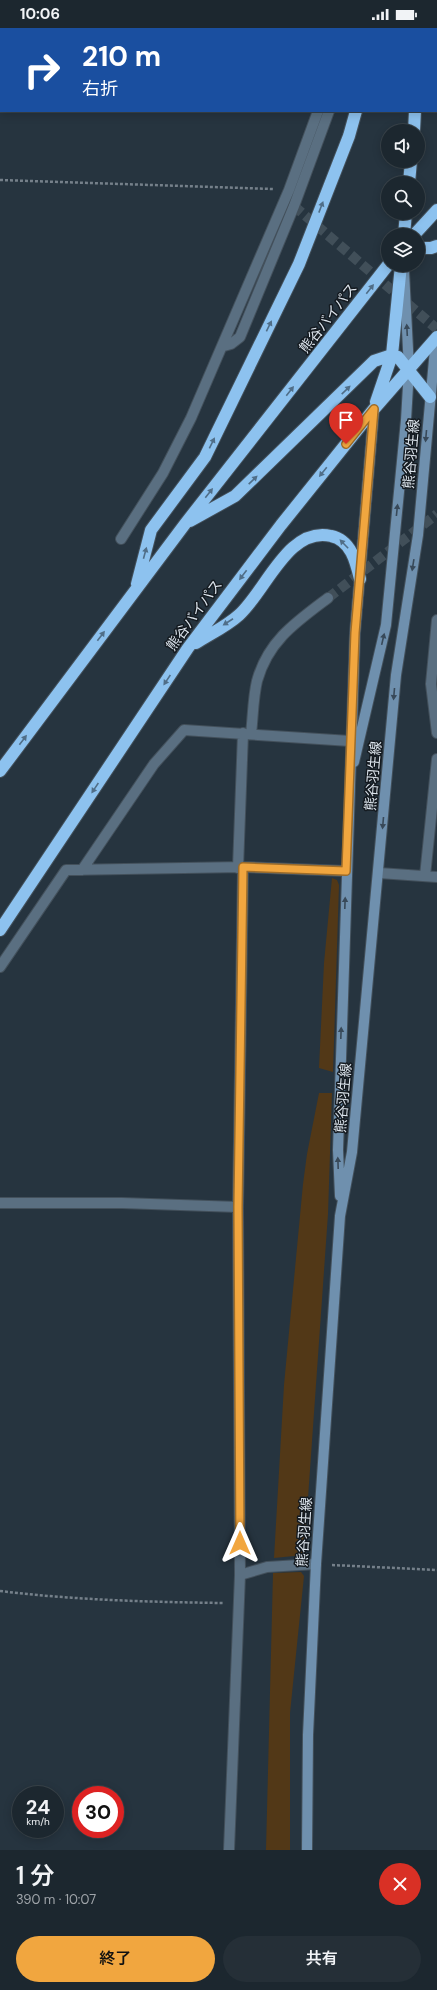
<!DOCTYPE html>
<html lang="ja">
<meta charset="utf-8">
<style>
:root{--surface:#1c272f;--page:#252f37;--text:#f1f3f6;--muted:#a0a5aa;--line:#3a444b;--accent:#f1a63f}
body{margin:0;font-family:"DM Sans","Noto Sans JP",sans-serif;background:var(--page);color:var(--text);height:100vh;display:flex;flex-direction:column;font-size:15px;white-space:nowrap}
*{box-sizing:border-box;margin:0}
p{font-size:13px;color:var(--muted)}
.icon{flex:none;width:22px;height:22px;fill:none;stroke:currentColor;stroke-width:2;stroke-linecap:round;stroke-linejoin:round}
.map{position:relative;height:1822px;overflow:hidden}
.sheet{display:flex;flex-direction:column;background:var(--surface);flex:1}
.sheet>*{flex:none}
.banner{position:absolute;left:0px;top:0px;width:437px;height:84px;box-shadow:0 2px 10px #0003,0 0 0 1px var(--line);background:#1a4fa0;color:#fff;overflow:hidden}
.controls{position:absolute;left:381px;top:96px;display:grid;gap:8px}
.controls a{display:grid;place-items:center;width:44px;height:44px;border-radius:50%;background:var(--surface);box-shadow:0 2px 10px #0003,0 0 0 1px var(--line);font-size:20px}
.speed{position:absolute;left:12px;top:1758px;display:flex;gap:8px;font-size:20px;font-weight:700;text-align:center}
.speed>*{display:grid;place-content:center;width:52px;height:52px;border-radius:50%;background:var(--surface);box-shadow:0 2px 10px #0003,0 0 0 1px var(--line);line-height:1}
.speed small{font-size:10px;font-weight:400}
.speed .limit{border:6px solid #d22;background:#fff;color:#111}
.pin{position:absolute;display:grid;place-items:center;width:34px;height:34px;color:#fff;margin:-41px -17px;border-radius:50% 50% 50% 0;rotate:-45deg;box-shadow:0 0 4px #0007}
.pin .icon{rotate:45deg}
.me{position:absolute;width:44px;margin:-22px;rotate:0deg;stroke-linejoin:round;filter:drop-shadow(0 0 3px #0008)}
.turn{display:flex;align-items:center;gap:14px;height:84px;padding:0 16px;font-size:18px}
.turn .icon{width:52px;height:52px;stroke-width:2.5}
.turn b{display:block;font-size:28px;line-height:34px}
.round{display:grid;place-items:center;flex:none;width:42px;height:42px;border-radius:21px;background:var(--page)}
.summary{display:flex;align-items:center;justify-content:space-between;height:68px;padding:0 16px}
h1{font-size:24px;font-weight:600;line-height:30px}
.cta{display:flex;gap:8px;margin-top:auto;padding:8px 16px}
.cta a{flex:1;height:46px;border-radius:24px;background:var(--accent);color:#111;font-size:16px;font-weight:600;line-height:46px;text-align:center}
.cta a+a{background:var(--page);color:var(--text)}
.status{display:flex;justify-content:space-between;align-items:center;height:28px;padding:0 20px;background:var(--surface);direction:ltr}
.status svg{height:11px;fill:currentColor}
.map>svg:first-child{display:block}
.grass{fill:#523817}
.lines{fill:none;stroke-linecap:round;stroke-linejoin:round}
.stream{stroke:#866e47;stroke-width:6}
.street-tunnel{stroke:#414f59;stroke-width:10;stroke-dasharray:10 5;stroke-linecap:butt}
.street-casing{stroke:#43505b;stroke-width:12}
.secondary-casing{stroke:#43505b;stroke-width:12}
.highway-casing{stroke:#43505b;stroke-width:14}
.path{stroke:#75808a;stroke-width:2.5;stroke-dasharray:3 2;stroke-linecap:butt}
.street{stroke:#5a6f81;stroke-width:10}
.secondary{stroke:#6f90ae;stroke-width:10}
.highway{stroke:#8dc2ef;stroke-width:12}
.oneway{fill:#506e88}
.oneway2{fill:#384959}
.route-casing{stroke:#9d6c29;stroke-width:10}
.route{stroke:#f1a63f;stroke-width:7}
.labels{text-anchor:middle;stroke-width:3;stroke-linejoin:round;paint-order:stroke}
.street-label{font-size:14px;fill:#dde5ed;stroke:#141a20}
</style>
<div class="status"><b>10:06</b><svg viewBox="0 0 49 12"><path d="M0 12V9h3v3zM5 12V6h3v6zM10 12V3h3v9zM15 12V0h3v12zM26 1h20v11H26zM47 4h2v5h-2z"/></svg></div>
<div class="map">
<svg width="437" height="1822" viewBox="0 0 437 1822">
<rect width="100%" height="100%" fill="#26343f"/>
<path class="grass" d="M 332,850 L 337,852 L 339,857 L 333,1044 L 319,1040 L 324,935 Z
M 319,1065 L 332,1065 L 328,1186 L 304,1527 L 274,1530 L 284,1357 L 303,1156 L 307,1126 Z
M 301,1544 L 304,1548 L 290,1685 L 290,1822 L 266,1822 L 273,1545 Z"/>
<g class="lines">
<path class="stream" d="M 312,1 L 313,0"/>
<path class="street-tunnel" d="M 436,15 L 437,15
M 294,178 L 437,301
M 328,570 L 437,486"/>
<defs>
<path id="street" d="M 346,1 L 347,0
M 358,1 L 359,0
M 224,318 L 231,316 L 240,309 L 294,178 L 329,83
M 121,511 L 163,445 L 191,390 L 289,162 L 318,83
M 437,592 L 431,656 L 437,705
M 251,706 C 253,689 253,670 257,653 C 268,613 296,594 328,570
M 238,840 L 243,705
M 82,842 L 154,736 L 184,702 L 350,713
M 379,845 L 437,849
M 425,848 L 437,731
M 0,939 L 66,842 L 243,839 L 346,843
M 0,1175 L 122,1175 L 238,1179
M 240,1547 L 267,1539 L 316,1536
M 229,1822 L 240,1547 L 238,1179 L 243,839"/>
<path id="secondary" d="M 354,734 L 386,597 L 406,392 L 409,341 L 404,243
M 340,1168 L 338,1122 L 355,605 L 374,381
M 307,1822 L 308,1707 L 316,1536 L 340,1188 L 352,1124 L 396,647 L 418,507 L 436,310"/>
<path id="highway" d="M 377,1 L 377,0
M 422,1 L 422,0
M 414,103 L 415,83
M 409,155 L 411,133
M 404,207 L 406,185
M 414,207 L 437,182
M 418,220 L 431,220 L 437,218
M 376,374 L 392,327 L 401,237
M 190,493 L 235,468 L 374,333 L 392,327 L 398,329 L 430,369
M 137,556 L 151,502 L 205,429 L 299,236 L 349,108 L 356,83
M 196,615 C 210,606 227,598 239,587 C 266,563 288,498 331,508 C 351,512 356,534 360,551
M 0,743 L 185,496 L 388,237
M 0,902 L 188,620 L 281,497 L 374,381 L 437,309"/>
</defs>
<use href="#street" class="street-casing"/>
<use href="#secondary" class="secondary-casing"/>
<use href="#highway" class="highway-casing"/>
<path class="path" d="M 0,152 L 273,161
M 332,1537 L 437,1542
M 0,1563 C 74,1572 149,1574 223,1575"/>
<use href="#street" class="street"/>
<use href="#secondary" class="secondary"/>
<use href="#highway" class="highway"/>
</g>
<defs><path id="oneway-solid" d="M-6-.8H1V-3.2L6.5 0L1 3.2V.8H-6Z"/></defs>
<g class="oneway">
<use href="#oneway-solid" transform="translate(321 179) rotate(-69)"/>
<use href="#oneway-solid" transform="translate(370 261) rotate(-52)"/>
<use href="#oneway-solid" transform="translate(269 298) rotate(-64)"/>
<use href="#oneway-solid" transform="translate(346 362) rotate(-44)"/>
<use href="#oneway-solid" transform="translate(290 363) rotate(-52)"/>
<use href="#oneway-solid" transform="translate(212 415) rotate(-64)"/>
<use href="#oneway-solid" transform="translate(323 444) rotate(129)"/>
<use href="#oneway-solid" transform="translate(253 452) rotate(-44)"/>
<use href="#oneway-solid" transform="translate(209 465) rotate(-52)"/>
<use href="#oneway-solid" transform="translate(344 516) rotate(-134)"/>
<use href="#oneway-solid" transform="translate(145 525) rotate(-75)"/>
<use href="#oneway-solid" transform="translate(243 547) rotate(127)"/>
<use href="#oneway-solid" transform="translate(228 594) rotate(147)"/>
<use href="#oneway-solid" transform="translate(101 608) rotate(-53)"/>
<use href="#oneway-solid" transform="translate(167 652) rotate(124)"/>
<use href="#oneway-solid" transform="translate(23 712) rotate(-53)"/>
<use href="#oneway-solid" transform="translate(95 760) rotate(124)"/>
</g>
<g class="oneway2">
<use href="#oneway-solid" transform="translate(407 302) rotate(-93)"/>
<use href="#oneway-solid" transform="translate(426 408) rotate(95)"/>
<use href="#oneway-solid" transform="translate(397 482) rotate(-84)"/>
<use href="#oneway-solid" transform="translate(413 537) rotate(99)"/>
<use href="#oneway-solid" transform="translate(383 611) rotate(-77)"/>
<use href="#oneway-solid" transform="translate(394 666) rotate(95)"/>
<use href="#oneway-solid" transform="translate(383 795) rotate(95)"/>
<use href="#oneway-solid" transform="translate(345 875) rotate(-88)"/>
<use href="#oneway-solid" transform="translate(341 1005) rotate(-88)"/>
<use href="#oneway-solid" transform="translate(338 1135) rotate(-92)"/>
</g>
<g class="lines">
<defs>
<path id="route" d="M 240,1515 L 238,1179 L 243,839 L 346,843 L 355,605 L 374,381 L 346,416"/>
</defs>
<use href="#route" class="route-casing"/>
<use href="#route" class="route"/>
</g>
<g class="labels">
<g class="street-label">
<text transform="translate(328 290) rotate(-52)" y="5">熊谷バイパス</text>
<text transform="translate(411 426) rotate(-85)" y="5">熊谷羽生線</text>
<text transform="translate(194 587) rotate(-54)" y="5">熊谷バイパス</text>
<text transform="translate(373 748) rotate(-85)" y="5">熊谷羽生線</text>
<text transform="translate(343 1070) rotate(-85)" y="5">熊谷羽生線</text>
<text transform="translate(304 1504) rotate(-86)" y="5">熊谷羽生線</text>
</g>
</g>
</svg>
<div class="controls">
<a><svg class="icon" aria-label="sound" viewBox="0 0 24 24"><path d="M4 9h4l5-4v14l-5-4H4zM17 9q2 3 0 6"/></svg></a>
<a><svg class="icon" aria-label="search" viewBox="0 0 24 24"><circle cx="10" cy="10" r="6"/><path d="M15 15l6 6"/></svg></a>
<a><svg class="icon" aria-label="layers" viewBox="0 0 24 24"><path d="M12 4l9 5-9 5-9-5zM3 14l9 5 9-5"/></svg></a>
</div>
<div class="speed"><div>24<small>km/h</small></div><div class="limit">30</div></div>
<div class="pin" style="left:346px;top:416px;background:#d93025"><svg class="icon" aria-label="arrive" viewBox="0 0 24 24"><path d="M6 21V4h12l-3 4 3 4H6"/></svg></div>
<svg class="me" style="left:240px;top:1515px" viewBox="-20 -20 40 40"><path d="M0-17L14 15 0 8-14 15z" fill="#f1a63f" stroke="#fff" stroke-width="4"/></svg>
<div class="banner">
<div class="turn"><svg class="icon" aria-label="right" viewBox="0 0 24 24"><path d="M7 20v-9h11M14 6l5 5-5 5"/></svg><div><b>210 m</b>右折</div></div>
</div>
</div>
<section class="sheet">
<div class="summary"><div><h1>1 分</h1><p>390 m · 10:07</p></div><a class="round" style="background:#d93025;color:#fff"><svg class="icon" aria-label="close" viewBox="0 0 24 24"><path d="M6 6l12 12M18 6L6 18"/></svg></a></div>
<div class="cta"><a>終了</a><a>共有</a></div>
</section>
